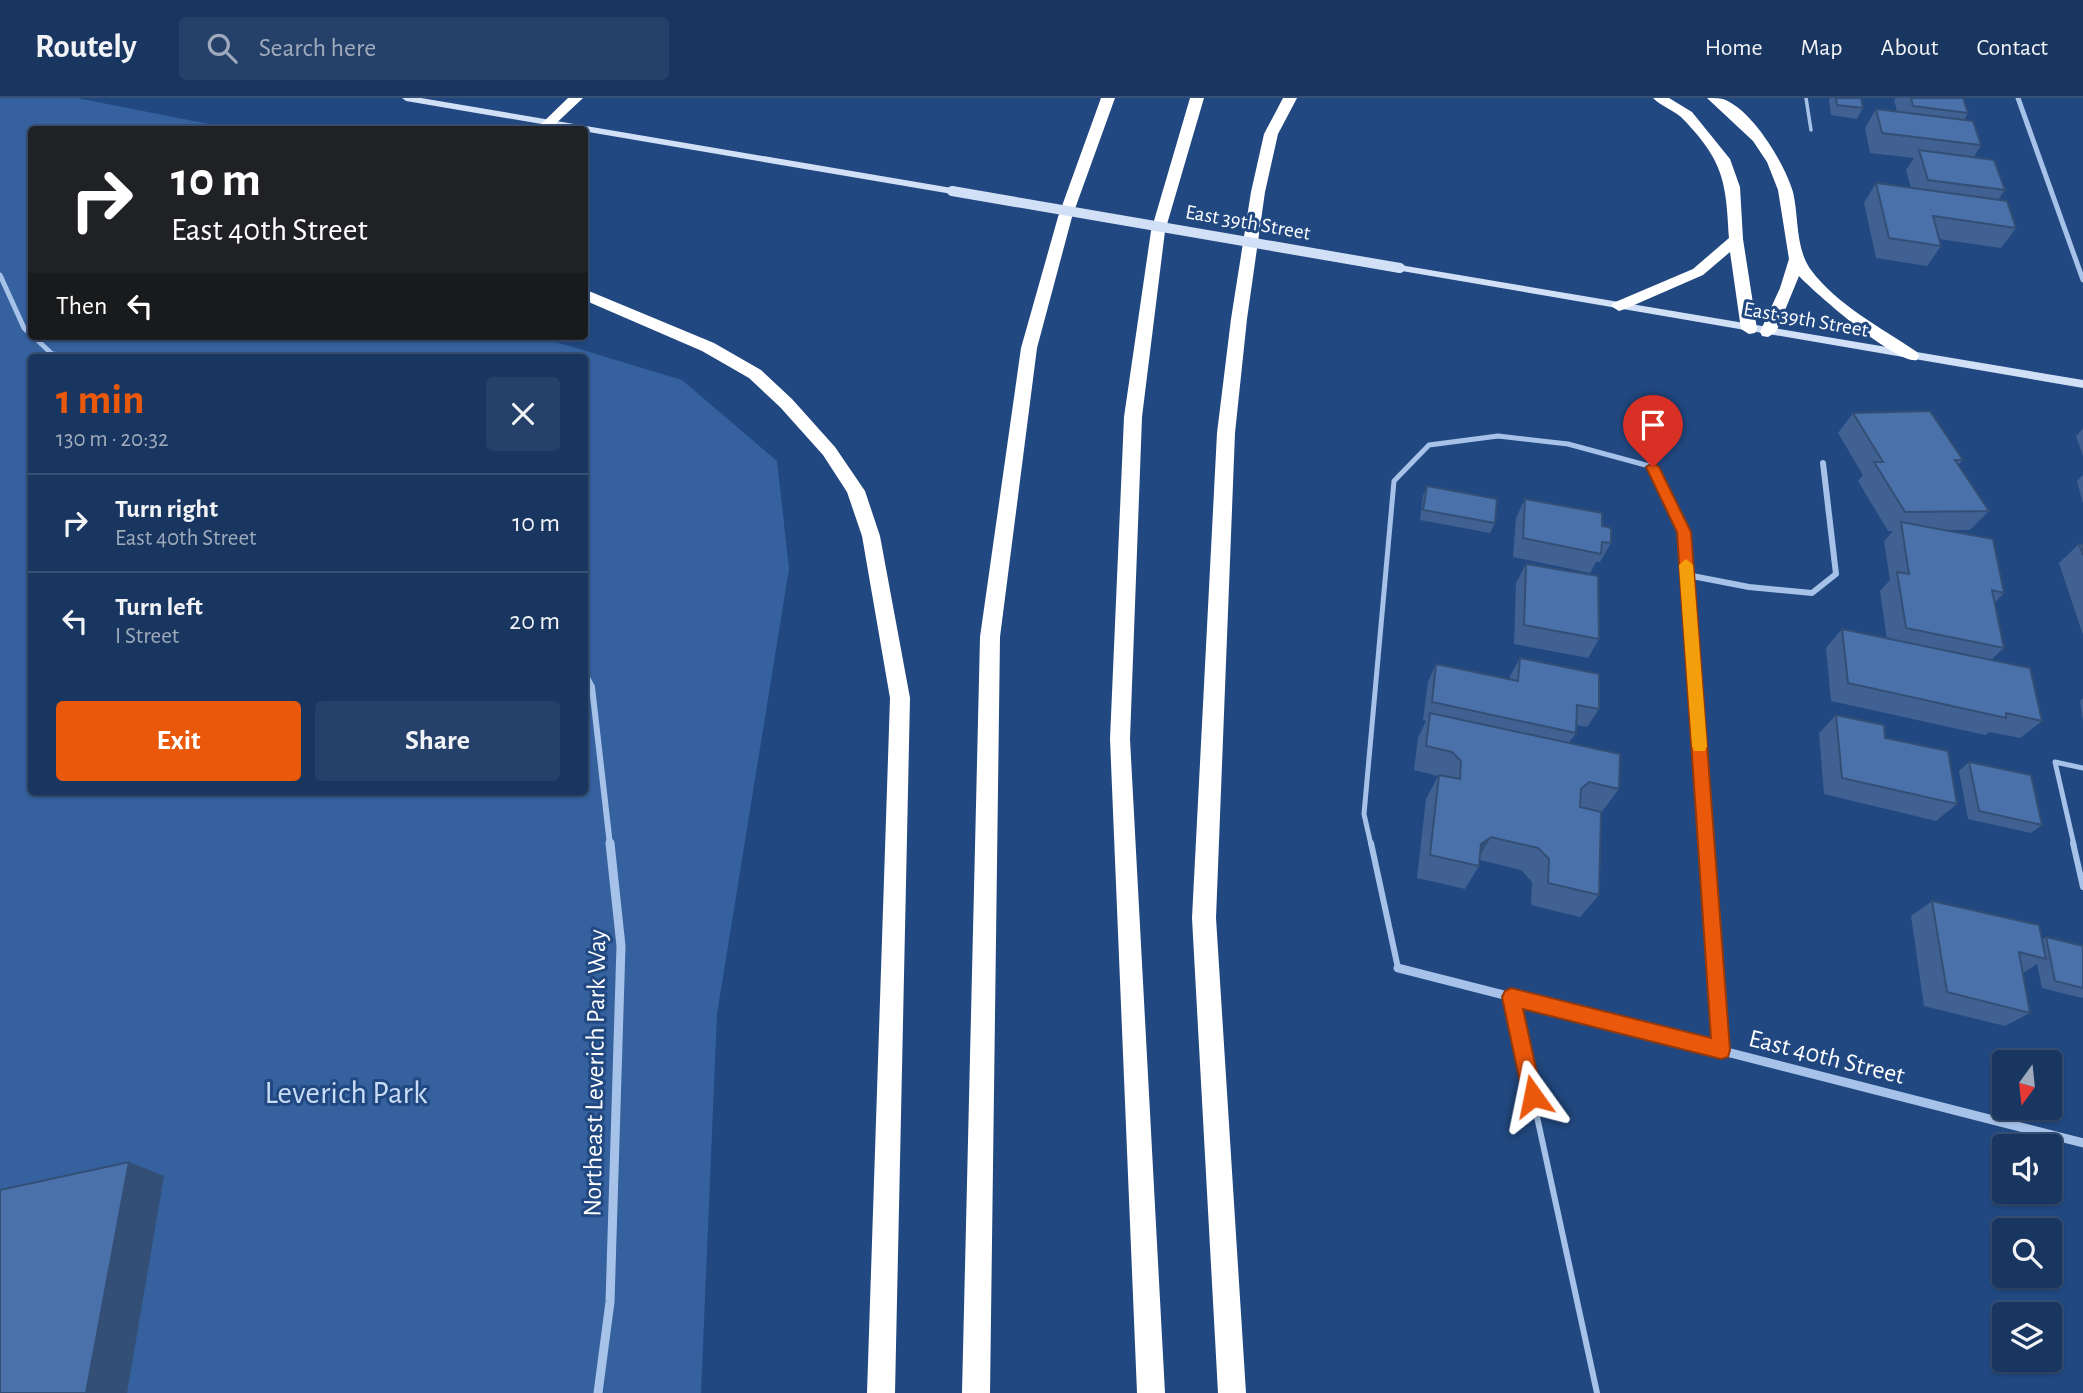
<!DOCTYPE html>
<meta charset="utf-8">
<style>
:root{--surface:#193660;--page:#264169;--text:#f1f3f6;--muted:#9fabbd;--line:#375075;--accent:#ea580c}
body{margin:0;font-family:"Alegreya Sans",sans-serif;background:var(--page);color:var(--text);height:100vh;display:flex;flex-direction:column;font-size:26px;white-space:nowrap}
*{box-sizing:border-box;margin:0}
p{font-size:23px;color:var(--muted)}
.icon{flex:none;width:38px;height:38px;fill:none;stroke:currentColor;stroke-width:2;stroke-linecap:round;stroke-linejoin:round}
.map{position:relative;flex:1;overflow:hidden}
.drawer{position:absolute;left:28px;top:256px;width:560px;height:441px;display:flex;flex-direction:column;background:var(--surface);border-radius:7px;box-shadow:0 2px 5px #0004,0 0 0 2px var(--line)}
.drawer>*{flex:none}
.hud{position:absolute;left:28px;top:28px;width:560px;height:214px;border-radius:7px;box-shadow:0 2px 5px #0004,0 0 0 2px var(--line);background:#202124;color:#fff;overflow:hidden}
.needle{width:46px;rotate:195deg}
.fabs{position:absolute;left:1992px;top:952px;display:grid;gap:14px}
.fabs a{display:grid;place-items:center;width:70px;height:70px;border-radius:7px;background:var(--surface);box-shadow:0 2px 5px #0004,0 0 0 2px var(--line);font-size:35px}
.pin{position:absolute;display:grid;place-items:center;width:60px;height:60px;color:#fff;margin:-72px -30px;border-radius:50% 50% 50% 0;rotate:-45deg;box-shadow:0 0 7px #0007}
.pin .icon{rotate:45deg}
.me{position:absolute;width:77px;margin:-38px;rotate:348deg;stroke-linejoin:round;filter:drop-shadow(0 0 5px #0008)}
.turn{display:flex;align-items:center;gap:24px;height:147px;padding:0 28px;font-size:32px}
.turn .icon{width:91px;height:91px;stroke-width:2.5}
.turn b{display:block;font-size:49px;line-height:60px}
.then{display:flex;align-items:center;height:66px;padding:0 28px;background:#0003;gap:14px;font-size:26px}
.round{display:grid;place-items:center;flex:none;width:74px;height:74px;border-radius:7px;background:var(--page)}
.head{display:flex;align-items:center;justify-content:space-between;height:119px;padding:0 28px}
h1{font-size:42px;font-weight:700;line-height:52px;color:var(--accent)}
.button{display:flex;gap:14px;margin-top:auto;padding:14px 28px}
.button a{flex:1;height:80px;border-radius:7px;background:var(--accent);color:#fff;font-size:28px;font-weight:700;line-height:80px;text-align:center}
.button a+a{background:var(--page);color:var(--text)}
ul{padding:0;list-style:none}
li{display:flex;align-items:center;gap:21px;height:98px;padding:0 28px;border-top:2px solid var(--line)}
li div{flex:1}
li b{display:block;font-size:26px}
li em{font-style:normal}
header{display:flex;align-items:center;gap:42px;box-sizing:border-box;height:98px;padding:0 35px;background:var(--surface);border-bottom:2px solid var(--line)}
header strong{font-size:33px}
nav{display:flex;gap:38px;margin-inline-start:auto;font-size:24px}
.search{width:490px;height:63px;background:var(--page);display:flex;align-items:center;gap:18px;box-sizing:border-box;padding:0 24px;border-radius:7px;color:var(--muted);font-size:26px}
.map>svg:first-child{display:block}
.green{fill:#35619e;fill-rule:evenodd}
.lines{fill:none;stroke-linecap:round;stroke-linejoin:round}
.lane-far2{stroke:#a7c2e8;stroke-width:3.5}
.lane-far1{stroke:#a7c2e8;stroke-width:5}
.lane{stroke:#a7c2e8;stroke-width:6}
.street-far2{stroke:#a7c2e8;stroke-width:5}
.street-far1{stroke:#a7c2e8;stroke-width:6}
.street{stroke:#a7c2e8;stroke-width:9}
.secondary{fill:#d1e0f6;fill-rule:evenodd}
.highway{fill:#fff;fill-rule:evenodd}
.secondary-bridge{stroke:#d1e0f6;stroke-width:10}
.wall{fill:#406191}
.shaded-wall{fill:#344f76}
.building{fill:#4a71a9;stroke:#344f76;stroke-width:2}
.route{fill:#ea580c;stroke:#983908;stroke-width:2}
.slow{fill:#f59e0b}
.labels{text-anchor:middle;stroke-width:6;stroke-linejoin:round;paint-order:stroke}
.far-street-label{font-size:21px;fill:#fff;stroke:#214880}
.street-label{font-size:26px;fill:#fff;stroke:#214880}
.near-park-label{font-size:32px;fill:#caddf6;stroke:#214880}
</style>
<header>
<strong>Routely</strong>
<div class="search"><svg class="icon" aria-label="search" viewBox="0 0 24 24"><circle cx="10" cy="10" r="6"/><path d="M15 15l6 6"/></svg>Search here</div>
<nav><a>Home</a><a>Map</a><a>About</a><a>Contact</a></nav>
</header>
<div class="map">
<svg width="2083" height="1295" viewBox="0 0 2083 1295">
<rect width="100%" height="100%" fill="#214880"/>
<path class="green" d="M 0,0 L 77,0 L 234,31 L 32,32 L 32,238 L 536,238 L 682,282 L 777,363 L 789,471 L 717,916 L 701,1295 L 0,1295 ZM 32,259 L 584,259 L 584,693 L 32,693 Z"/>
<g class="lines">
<path class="lane-far2" d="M 1806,0 L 1811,32"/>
<path class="lane-far1" d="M 1371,747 L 1364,716 L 1394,383 L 1429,347 L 1498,338 L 1568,346 L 1653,369
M 2074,747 L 2055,664 L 2083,670"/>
<path class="lane" d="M 1371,745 L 1398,870
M 2073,745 L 2083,789
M 1511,899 L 1597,1295"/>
<path class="street-far2" d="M 2018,0 L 2083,182
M 0,177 L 24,230 L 32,237
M 33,238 L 52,256 L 80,259"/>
<path class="street-far1" d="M 1653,369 L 1684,434 L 1706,747
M 1687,477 L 1749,489 L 1812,495 L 1836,476 L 1823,365
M 584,574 L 592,589 L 610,747"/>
<path class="street" d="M 1706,745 L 1721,952
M 1398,870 L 2083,1045
M 598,1295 L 610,1204 L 621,848 L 610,745"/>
<path class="secondary" d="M 402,0 L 421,0 L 952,90 L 957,93 L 952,96 L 406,3 Z
M 1400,167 L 2083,282 L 2083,290 L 1396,172 L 1396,168 Z"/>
<path class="highway" d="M 568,0 L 583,0 L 549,32 L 535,32 Z
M 1101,0 L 1115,0 L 1072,119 L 1037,250 L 1000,539 L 990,1295 L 962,1295 L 980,539 L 1021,250 L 1058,119 Z
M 1190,0 L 1204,0 L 1165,133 L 1142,319 L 1130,641 L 1165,1295 L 1137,1295 L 1110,641 L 1124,319 L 1151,133 Z
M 1283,0 L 1297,0 L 1278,36 L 1265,94 L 1247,221 L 1235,335 L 1216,820 L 1246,1295 L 1218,1295 L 1192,820 L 1217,335 L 1231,221 L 1251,94 L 1264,36 Z
M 1653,0 L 1669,0 L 1692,14 L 1730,61 L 1740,89 L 1743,141 L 1757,231 L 1755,235 L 1749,236 L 1741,231 L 1730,154 L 1703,177 L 1625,211 L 1619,213 L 1611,208 L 1613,205 L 1693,171 L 1729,140 C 1726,84 1724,64 1684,22 C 1676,13 1662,9 1653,0 Z
M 1707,0 C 1712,0 1719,0 1723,1 C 1752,11 1785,66 1793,94 C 1799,119 1795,150 1811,172 C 1837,207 1882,230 1917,254 L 1919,258 L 1917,262 C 1897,267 1815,195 1799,178 L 1776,234 L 1768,239 L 1762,238 L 1760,234 L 1780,190 L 1789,161 L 1778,92 L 1767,64 L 1753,43 Z
M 584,191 L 714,245 L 761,272 L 792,301 L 835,349 L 865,393 L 880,438 L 910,600 L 895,1295 L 867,1295 L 890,600 L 862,438 L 847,394 L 823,357 L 780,309 L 749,280 L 702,253 L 584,202 Z"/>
<path class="secondary-bridge" d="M 952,93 L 1400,170"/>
</g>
<path class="wall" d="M 1830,0 L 1861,0 L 1863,10 L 1857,21 L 1831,17 L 1829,3 Z
M 1896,0 L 1963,0 L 1968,15 L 1964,22 L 1981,47 L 1974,59 L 2005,92 L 1998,102 L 2016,130 L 2001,150 L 1939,141 L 1941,148 L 1927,168 L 1876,160 L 1864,105 L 1876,85 L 1911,90 L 1906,72 L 1914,60 L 1870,55 L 1865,30 L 1876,11 L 1897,13 L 1894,2 Z
M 1853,315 L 1963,362 L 1958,367 L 1989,413 L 1970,432 L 1946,432 L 2004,495 L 1995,504 L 2004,550 L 1991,562 L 2042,623 L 2020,640 L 1990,634 L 1985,637 L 1831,603 L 1826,550 L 1842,531 L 1887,541 L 1880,493 L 1890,482 L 1884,443 L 1893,433 L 1888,433 L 1858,383 L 1863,377 L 1838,335 Z
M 2083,331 L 2083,358 L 2076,338 Z
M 2083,377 L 2083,406 L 2077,383 Z
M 1427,388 L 1495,425 L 1490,435 L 1420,422 L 1423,398 Z
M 1525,401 L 1602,428 L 1611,445 L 1600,464 L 1596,464 L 1590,475 L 1513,459 L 1516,420 Z
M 2079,446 L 2083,447 L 2083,537 L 2059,465 Z
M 1526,466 L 1599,541 L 1588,560 L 1514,546 L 1516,485 Z
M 1520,560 L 1599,611 L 1587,629 L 1576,627 L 1576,635 L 1569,645 L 1619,691 L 1601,715 L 1599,797 L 1580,819 L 1531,807 L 1532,784 L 1521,772 L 1480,762 L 1479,768 L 1465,791 L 1417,780 L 1426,701 L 1438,678 L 1414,672 L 1418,640 L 1426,623 L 1423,622 L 1428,584 L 1436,566 L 1510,581 L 1510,578 Z
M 2083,600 L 2083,623 L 2080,603 Z
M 1836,617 L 1885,640 L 1957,706 L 1936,723 L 1824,696 L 1819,635 Z
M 1969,664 L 2042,727 L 2031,735 L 1968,721 L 1959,673 Z
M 1932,803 L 2042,842 L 2046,839 L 2083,848 L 2083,899 L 2082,900 L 2042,890 L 2037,866 L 2023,875 L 2030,915 L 2005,928 L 1924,908 L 1911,818 Z"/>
<path class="shaded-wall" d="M 1491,739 L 1477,762 L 1481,746 Z
M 129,1064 L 164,1078 L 127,1295 L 86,1295 Z"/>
<path class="building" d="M 1836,0 L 1861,0 L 1863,10 L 1837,7 Z
M 1911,0 L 1963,0 L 1968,15 L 1913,8 Z
M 1876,11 L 1973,23 L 1981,47 L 1882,35 Z
M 1919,52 L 1994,62 L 2005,92 L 1928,82 Z
M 1876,85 L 2007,103 L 2016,130 L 1933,118 L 1941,148 L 1889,140 Z
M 1930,313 L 1963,362 L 1955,362 L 1989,413 L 1905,414 L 1874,364 L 1883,364 L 1853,315 Z
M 1427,388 L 1497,401 L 1495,425 L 1423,412 Z
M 1525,401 L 1602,415 L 1602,428 L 1611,430 L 1611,445 L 1602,444 L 1601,456 L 1523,440 Z
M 1901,424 L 1993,441 L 2004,495 L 1992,492 L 2004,550 L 1906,530 L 1897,474 L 1909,476 Z
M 2079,446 L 2083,447 L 2083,457 Z
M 1526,466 L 1598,478 L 1599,541 L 1524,527 Z
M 1842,531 L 2030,570 L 2042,623 L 2006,615 L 2006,620 L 1848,585 Z
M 1520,560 L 1599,576 L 1599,611 L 1577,607 L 1576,635 L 1432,604 L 1436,566 L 1518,583 Z
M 1430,615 L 1620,656 L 1619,691 L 1589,684 L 1581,691 L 1580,709 L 1601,714 L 1599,797 L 1548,785 L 1549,761 L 1538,750 L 1491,739 L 1481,746 L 1479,768 L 1430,757 L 1439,677 L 1460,681 L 1461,663 L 1452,654 L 1426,648 Z
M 1836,617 L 1884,627 L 1885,640 L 1948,653 L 1957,706 L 1842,680 Z
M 1969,664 L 2031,677 L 2042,727 L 1979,713 Z
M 1932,803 L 2039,827 L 2046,861 L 2019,854 L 2030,915 L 1947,894 Z
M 2046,839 L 2083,848 L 2083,890 L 2055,883 Z
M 129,1064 L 86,1295 L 0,1295 L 0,1092 Z"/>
<path class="route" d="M 1653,365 L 1659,369 L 1691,434 L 1730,952 L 1728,959 L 1721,961 L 1523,911 L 1542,998 L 1539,1004 L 1533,1007 L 1526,1004 L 1523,998 L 1502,899 L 1505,893 L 1511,890 L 1711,940 L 1677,434 L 1646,369 Z"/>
<path class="slow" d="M 1686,461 L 1693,467 L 1707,648 L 1705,653 L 1694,653 L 1692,648 L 1679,467 Z"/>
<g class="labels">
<g class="far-street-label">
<text transform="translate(1248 124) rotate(10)" y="7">East 39th Street</text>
<text transform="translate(1806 221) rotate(10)" y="7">East 39th Street</text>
</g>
<g class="street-label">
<text transform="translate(1827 958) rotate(14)" y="9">East 40th Street</text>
<text transform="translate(594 975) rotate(-89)" y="9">Northeast Leverich Park Way</text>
</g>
<g class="near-park-label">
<text x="346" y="1005">Leverich Park</text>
</g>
</g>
</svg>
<div class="fabs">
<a><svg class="needle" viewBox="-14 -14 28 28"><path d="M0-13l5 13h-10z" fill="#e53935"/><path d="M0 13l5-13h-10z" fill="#9fabbd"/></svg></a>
<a><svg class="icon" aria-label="sound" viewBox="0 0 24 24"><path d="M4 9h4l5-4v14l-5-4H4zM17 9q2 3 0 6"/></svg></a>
<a><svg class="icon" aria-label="search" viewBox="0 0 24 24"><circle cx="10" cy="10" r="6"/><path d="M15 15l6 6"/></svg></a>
<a><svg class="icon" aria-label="layers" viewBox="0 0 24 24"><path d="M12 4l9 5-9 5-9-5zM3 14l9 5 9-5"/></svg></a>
</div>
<div class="pin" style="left:1653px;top:369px;background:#d93025"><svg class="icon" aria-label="arrive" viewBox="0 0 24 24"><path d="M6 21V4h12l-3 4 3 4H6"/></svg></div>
<svg class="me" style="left:1533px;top:998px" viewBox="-20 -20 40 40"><path d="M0-17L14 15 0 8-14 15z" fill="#ea580c" stroke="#fff" stroke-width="4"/></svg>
<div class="hud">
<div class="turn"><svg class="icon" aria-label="right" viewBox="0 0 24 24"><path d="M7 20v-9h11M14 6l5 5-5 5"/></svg><div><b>10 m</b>East 40th Street</div></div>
<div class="then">Then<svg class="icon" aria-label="left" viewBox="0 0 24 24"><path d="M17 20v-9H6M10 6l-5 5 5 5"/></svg></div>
</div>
<section class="drawer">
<div class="head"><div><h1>1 min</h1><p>130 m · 20:32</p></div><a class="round"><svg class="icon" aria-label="close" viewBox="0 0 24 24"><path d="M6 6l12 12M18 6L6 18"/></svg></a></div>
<ul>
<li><svg class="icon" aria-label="right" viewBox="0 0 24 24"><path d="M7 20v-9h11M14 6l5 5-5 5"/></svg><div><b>Turn right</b><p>East 40th Street</p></div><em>10 m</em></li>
<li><svg class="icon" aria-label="left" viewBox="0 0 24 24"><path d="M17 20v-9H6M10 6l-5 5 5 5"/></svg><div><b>Turn left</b><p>I Street</p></div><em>20 m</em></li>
</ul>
<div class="button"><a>Exit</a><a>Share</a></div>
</section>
</div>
